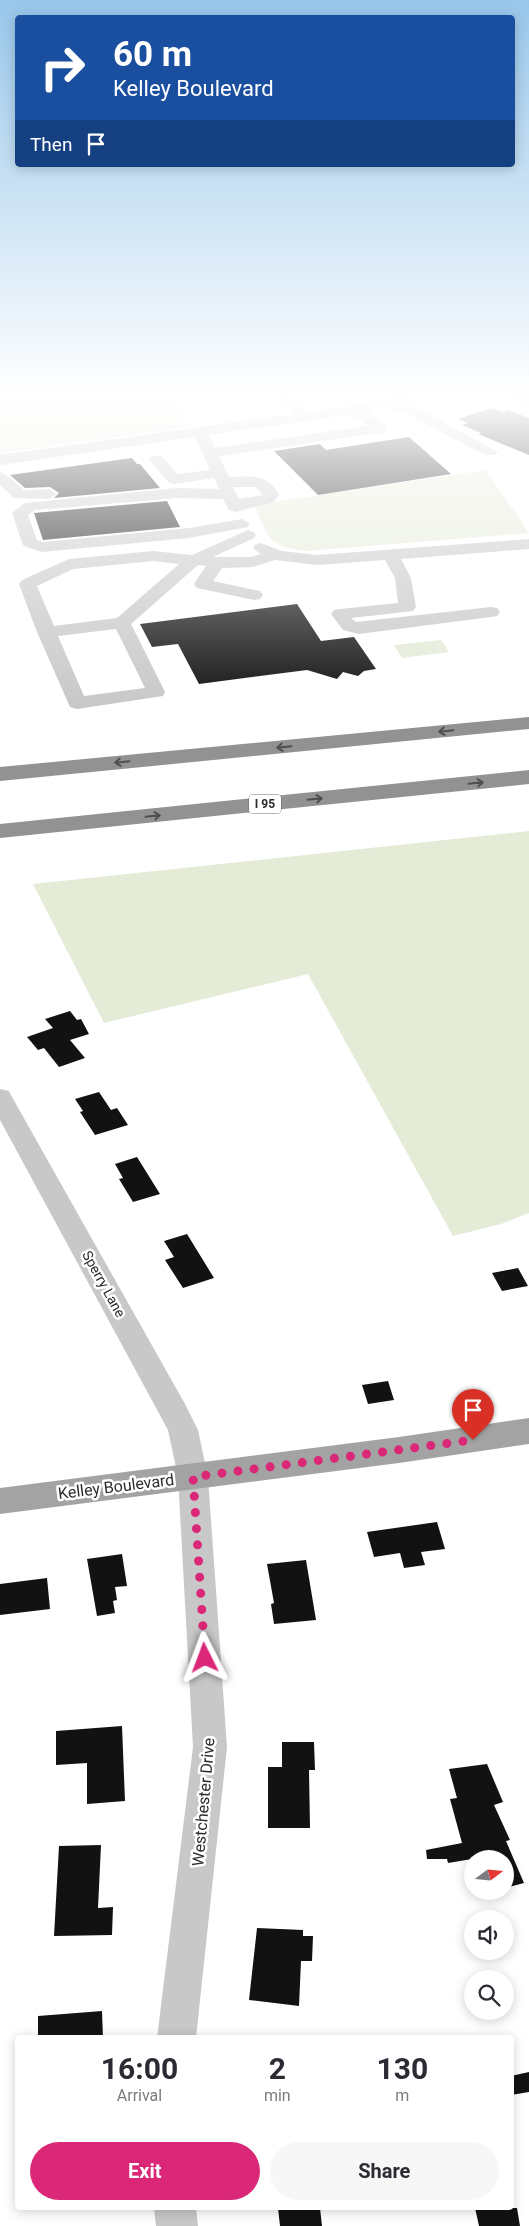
<!DOCTYPE html>
<style>
:root{--surface:#fff;--page:#f7f7f7;--text:#2b2b33;--muted:#7c7c81;--accent:#db2777}
body{margin:0;font-family:Roboto,sans-serif;background:var(--page);color:var(--text);height:100vh;display:flex;flex-direction:column;font-size:19px;white-space:nowrap}
*{box-sizing:border-box;margin:0}
p{font-size:16px;color:var(--muted)}
.icon{flex:none;width:28px;height:28px;fill:none;stroke:currentColor;stroke-width:2;stroke-linecap:round;stroke-linejoin:round}
.map{position:relative;flex:1;overflow:hidden}
.sheet{position:absolute;left:15px;top:2035px;width:499px;height:175px;display:flex;flex-direction:column;background:var(--surface);border-radius:5px;box-shadow:0 2px 12px #0003}
.sheet>*{flex:none}
.hud{position:absolute;left:15px;top:15px;width:500px;height:152px;border-radius:5px;box-shadow:0 2px 12px #0003;background:#1a4fa0;color:#fff;overflow:hidden}
.needle{width:32px;rotate:74deg}
.controls{position:absolute;left:464px;top:1850px;display:grid;gap:10px}
.controls a{display:grid;place-items:center;width:50px;height:50px;border-radius:50%;background:var(--surface);box-shadow:0 2px 12px #0003;font-size:25px}
.pin{position:absolute;display:grid;place-items:center;width:42px;height:42px;color:#fff;margin:-51px -21px;border-radius:50% 50% 50% 0;rotate:-45deg;box-shadow:0 0 5px #0007}
.pin .icon{rotate:45deg}
.me{position:absolute;width:55px;margin:-28px;rotate:357deg;stroke-linejoin:round;filter:drop-shadow(0 0 4px #0008)}
.turn{display:flex;align-items:center;gap:18px;height:105px;padding:0 15px;font-size:22px}
.turn .icon{width:65px;height:65px;stroke-width:2.5}
.turn b{display:block;font-size:35px;line-height:42px}
.then{display:flex;align-items:center;height:48px;padding:0 15px;background:#0003;gap:10px;font-size:19px}
.eta{display:flex;justify-content:space-evenly;align-items:center;height:85px;text-align:center}
.eta b{font-size:30px;font-weight:700;line-height:35px}
.button{display:flex;gap:10px;margin-top:auto;padding:10px 15px}
.button a{flex:1;height:58px;border-radius:30px;background:var(--accent);color:#fff;font-size:20px;font-weight:700;line-height:58px;text-align:center}
.button a+a{background:var(--page);color:var(--text)}
.map>svg:first-child{display:block}
.green{fill:#e4ebd7}
.building{fill:#121212}
.lines{fill:none;stroke-linecap:round;stroke-linejoin:round}
.minor{fill:#c8c8c8;fill-rule:evenodd}
.major{fill:#a3a3a3;fill-rule:evenodd}
.highway{fill:#929292;fill-rule:evenodd}
.oneway{stroke:#4f4f4f}
.route{stroke:#db2777;stroke-width:9;stroke-dasharray:0 16.2}
.labels{text-anchor:middle;stroke-width:5;stroke-linejoin:round;paint-order:stroke}
.shield{fill:#fff;stroke:#6b6b6b;stroke-width:1}
.shield-label{font-size:12px;font-weight:bold;fill:#2b2b2b}
.street-label{font-size:14px;fill:#2b2b2b;stroke:#fff}
.near-street-label{font-size:16px;fill:#2b2b2b;stroke:#fff}
</style>
<div class="map">
<svg width="529" height="2226" viewBox="0 0 529 2226">
<rect width="100%" height="100%" fill="#fff"/>
<path class="green" d="M 0,394 L 168,394 L 189,427 L 0,453 Z
M 486,470 L 529,533 L 306,551 C 267,546 269,538 254,505 Z
M 441,640 L 449,652 L 402,658 L 394,645 Z
M 529,831 L 529,1213 L 501,1224 L 453,1236 L 308,974 L 104,1023 L 33,884 Z"/>
<path class="building" d="M 491,408 L 502,412 L 508,410 L 529,418 L 529,455 L 478,434 L 481,433 L 462,425 L 468,423 L 458,419 Z
M 409,437 L 451,474 L 318,495 L 274,451 L 320,444 L 326,450 Z
M 132,458 L 137,464 L 140,464 L 160,488 L 54,498 L 59,493 L 50,487 L 25,488 L 10,475 Z
M 167,501 L 180,527 L 43,540 L 34,513 Z
M 297,604 L 321,641 L 354,637 L 376,669 L 364,671 L 358,676 L 343,672 L 337,679 L 307,670 L 199,684 L 178,644 L 152,647 L 140,624 Z
M 70,1011 L 77,1020 L 81,1019 L 89,1034 L 70,1040 L 85,1058 L 59,1067 L 44,1048 L 38,1050 L 27,1037 L 53,1028 L 45,1019 Z
M 99,1092 L 111,1110 L 117,1108 L 128,1125 L 95,1135 L 80,1112 L 83,1111 L 75,1099 Z
M 137,1157 L 160,1194 L 133,1202 L 119,1179 L 123,1178 L 115,1164 Z
M 187,1234 L 214,1278 L 183,1288 L 165,1260 L 174,1257 L 164,1241 Z
M 518,1268 L 528,1286 L 502,1291 L 492,1273 Z
M 388,1381 L 394,1400 L 368,1404 L 362,1385 Z
M 437,1522 L 445,1549 L 421,1552 L 425,1565 L 404,1568 L 400,1553 L 374,1557 L 367,1532 Z
M 122,1554 L 127,1586 L 115,1587 L 117,1600 L 113,1601 L 115,1613 L 97,1616 L 87,1559 Z
M 306,1560 L 316,1620 L 274,1624 L 271,1604 L 274,1603 L 267,1564 Z
M 47,1578 L 50,1609 L 0,1615 L 0,1584 Z
M 122,1726 L 125,1801 L 87,1804 L 87,1763 L 56,1765 L 56,1731 Z
M 282,1742 L 314,1742 L 315,1770 L 309,1770 L 310,1828 L 268,1828 L 268,1767 L 282,1767 Z
M 487,1764 L 503,1802 L 494,1805 L 510,1840 L 506,1841 L 524,1883 L 505,1888 L 505,1859 L 472,1859 L 448,1863 L 447,1859 L 427,1859 L 426,1850 L 462,1843 L 450,1799 L 457,1798 L 449,1769 Z
M 101,1845 L 98,1908 L 113,1907 L 112,1935 L 54,1936 L 59,1846 Z
M 257,1928 L 303,1930 L 303,1936 L 313,1936 L 312,1961 L 301,1961 L 299,2006 L 249,2000 Z
M 102,2011 L 103,2038 L 38,2038 L 38,2016 Z
M 529,2072 L 529,2092 L 511,2095 L 511,2076 Z
M 278,2208 L 320,2208 L 322,2226 L 280,2226 Z
M 475,2208 L 517,2208 L 520,2226 L 479,2226 Z"/>
<g class="lines">
<path class="minor" d="M 271,394 L 287,394 L 309,412 L 373,402 L 401,394 L 423,394 L 421,397 L 403,402 L 421,410 L 498,452 L 495,455 L 485,455 L 411,416 L 388,407 L 367,412 L 386,426 L 388,429 L 386,432 L 219,456 L 229,477 C 254,477 265,472 279,495 L 274,502 L 235,512 L 229,510 L 223,499 L 177,498 L 35,510 L 28,515 L 37,540 L 43,542 L 189,528 L 242,519 L 250,524 L 248,527 L 189,538 L 42,552 L 24,546 L 22,543 L 12,513 L 25,503 L 177,488 L 219,489 L 214,478 L 173,484 L 168,482 L 149,459 L 152,456 L 162,456 L 177,474 L 210,470 L 195,437 L 0,465 L 0,455 L 294,414 ZM 352,414 L 368,426 L 215,448 L 209,435 ZM 233,487 L 256,487 L 263,495 L 239,499 Z
M 502,394 L 529,396 L 529,405 L 504,397 Z
M 0,472 L 5,474 L 24,490 L 49,489 L 57,494 L 49,499 L 14,498 L 0,485 Z
M 248,530 L 254,532 L 256,535 L 254,538 L 213,557 L 251,557 L 261,554 L 253,548 L 255,545 L 261,543 L 282,551 L 317,555 L 529,539 L 529,549 L 401,559 L 411,578 L 416,607 L 413,611 L 351,618 L 356,622 L 491,607 L 497,608 L 500,612 L 497,616 L 491,617 L 359,634 L 343,630 L 331,614 L 334,610 L 340,609 L 398,603 L 395,578 L 385,560 L 317,565 L 275,560 L 252,567 L 222,568 L 213,581 L 260,591 L 263,595 L 260,599 L 254,600 L 197,588 L 194,584 L 206,566 L 198,565 L 131,624 L 165,692 L 163,696 L 77,709 L 70,707 L 37,632 L 19,584 L 22,580 L 69,559 L 153,551 L 192,555 ZM 153,561 L 179,564 L 117,618 L 54,626 L 37,586 L 73,569 ZM 116,629 L 145,688 L 84,696 L 58,636 Z
M 0,1089 L 9,1091 L 12,1097 L 185,1404 L 198,1430 L 208,1477 L 227,1747 L 196,2038 L 157,2038 L 193,1747 L 178,1477 L 168,1430 L 0,1120 Z
M 154,2208 L 196,2208 L 198,2226 L 156,2226 Z"/>
<path class="major" d="M 529,1418 L 529,1444 L 399,1463 L 0,1514 L 0,1488 L 399,1437 Z"/>
<path class="highway" d="M 529,717 L 529,729 L 0,781 L 0,767 Z
M 529,770 L 529,784 L 0,838 L 0,824 Z"/>
</g>
<defs><path id="oneway-shaft" d="M-6 0H5M1.5-3L5.5 0L1.5 3" fill="none" stroke-width="1.6" stroke-linecap="round" stroke-linejoin="round" transform="scale(1.25)"/></defs>
<g class="oneway">
<use href="#oneway-shaft" transform="translate(446 731) rotate(174)"/>
<use href="#oneway-shaft" transform="translate(284 747) rotate(174)"/>
<use href="#oneway-shaft" transform="translate(122 762) rotate(174)"/>
<use href="#oneway-shaft" transform="translate(476 783) rotate(-6)"/>
<use href="#oneway-shaft" transform="translate(315 799) rotate(-6)"/>
<use href="#oneway-shaft" transform="translate(153 816) rotate(-6)"/>
</g>
<linearGradient id="sky" x2="0" y2="1"><stop stop-color="#98c6ea"/><stop offset="0.56" stop-color="#fff"/><stop offset="1" stop-color="#fff" stop-opacity="0"/></linearGradient>
<rect width="529" height="706" fill="url(#sky)"/>
<g class="lines">
<path class="route" d="M 205,1658 L 193,1477 L 473,1440"/>
</g>
<g class="labels">
<rect class="shield" x="249" y="794.5" width="32" height="19" rx="4"/>
<g class="shield-label">
<text x="265" y="808">I 95</text>
</g>
<g class="street-label">
<text transform="translate(104 1284) rotate(61)" y="5">Sperry Lane</text>
</g>
<g class="near-street-label">
<text transform="translate(116 1486) rotate(-7)" y="6">Kelley Boulevard</text>
<text transform="translate(203 1802) rotate(-85)" y="6">Westchester Drive</text>
</g>
</g>
</svg>
<div class="controls">
<a><svg class="needle" viewBox="-14 -14 28 28"><path d="M0-13l5 13h-10z" fill="#e53935"/><path d="M0 13l5-13h-10z" fill="#7c7c81"/></svg></a>
<a><svg class="icon" aria-label="sound" viewBox="0 0 24 24"><path d="M4 9h4l5-4v14l-5-4H4zM17 9q2 3 0 6"/></svg></a>
<a><svg class="icon" aria-label="search" viewBox="0 0 24 24"><circle cx="10" cy="10" r="6"/><path d="M15 15l6 6"/></svg></a>
</div>
<div class="pin" style="left:473px;top:1440px;background:#d93025"><svg class="icon" aria-label="arrive" viewBox="0 0 24 24"><path d="M6 21V4h12l-3 4 3 4H6"/></svg></div>
<svg class="me" style="left:205px;top:1658px" viewBox="-20 -20 40 40"><path d="M0-17L14 15 0 8-14 15z" fill="#db2777" stroke="#fff" stroke-width="4"/></svg>
<div class="hud">
<div class="turn"><svg class="icon" aria-label="right" viewBox="0 0 24 24"><path d="M7 20v-9h11M14 6l5 5-5 5"/></svg><div><b>60 m</b>Kelley Boulevard</div></div>
<div class="then">Then<svg class="icon" aria-label="arrive" viewBox="0 0 24 24"><path d="M6 21V4h12l-3 4 3 4H6"/></svg></div>
</div>
<section class="sheet">
<div class="eta">
<div><b>16:00</b><p>Arrival</p></div>
<div><b>2</b><p>min</p></div>
<div><b>130</b><p>m</p></div>
</div>
<div class="button"><a>Exit</a><a>Share</a></div>
</section>
</div>
